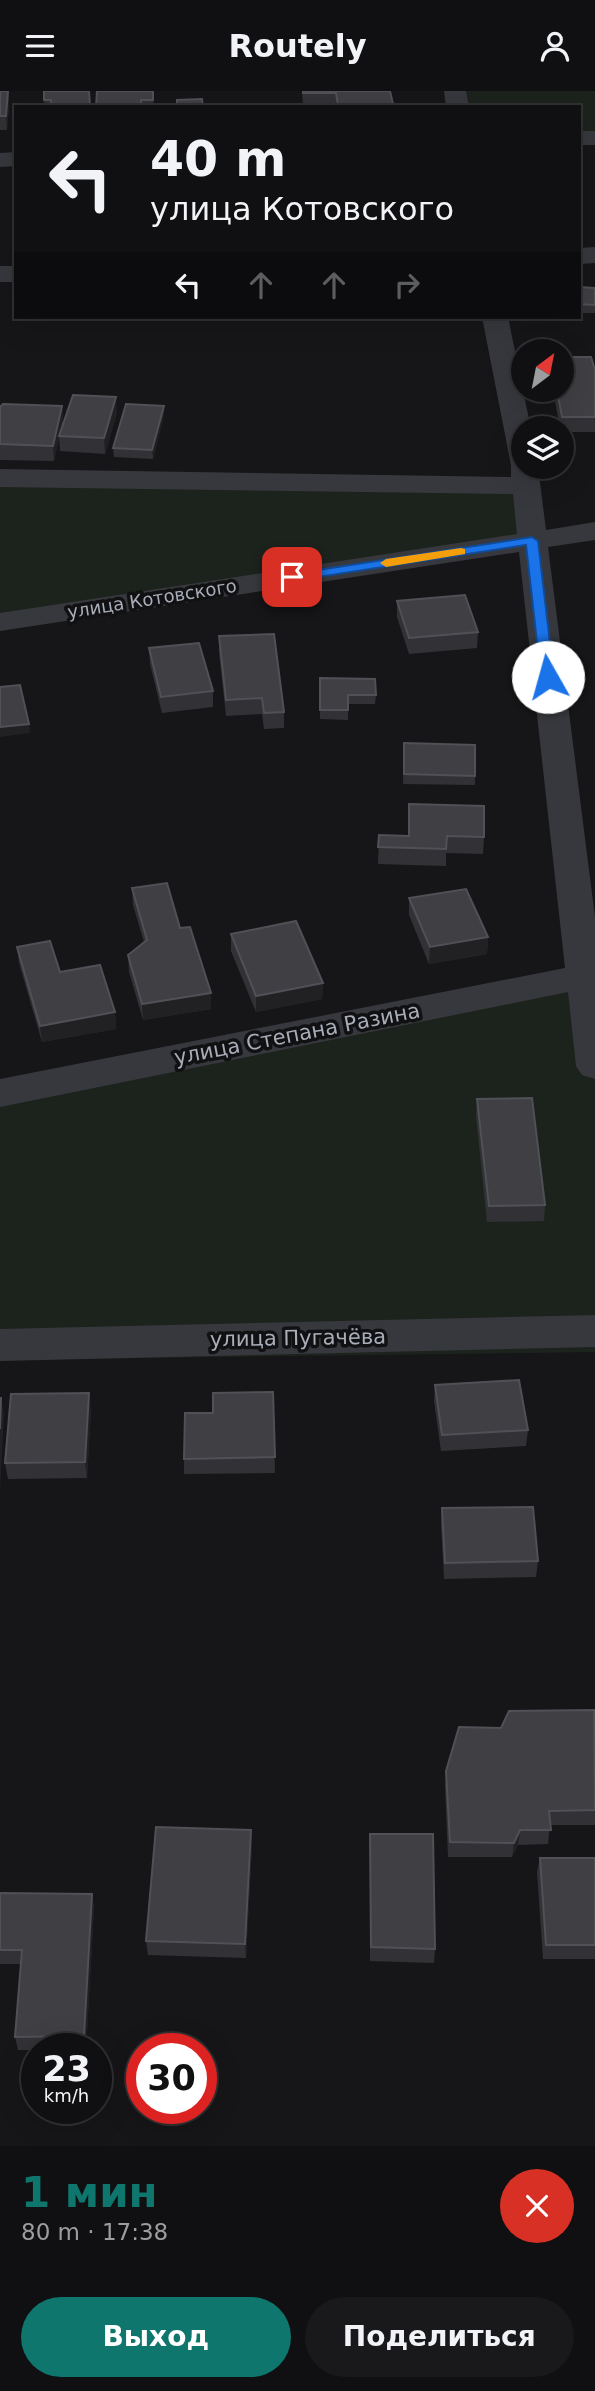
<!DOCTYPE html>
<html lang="ru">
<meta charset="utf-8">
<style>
:root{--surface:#101012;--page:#19191b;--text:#f1f3f6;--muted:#9c9d9f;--line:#303032;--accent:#0f766e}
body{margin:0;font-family:"DejaVu Sans",sans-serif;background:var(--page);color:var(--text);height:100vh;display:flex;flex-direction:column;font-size:26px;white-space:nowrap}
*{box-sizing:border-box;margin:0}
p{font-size:23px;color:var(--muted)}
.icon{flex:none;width:38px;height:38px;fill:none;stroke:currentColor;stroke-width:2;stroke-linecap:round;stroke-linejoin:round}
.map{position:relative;height:2055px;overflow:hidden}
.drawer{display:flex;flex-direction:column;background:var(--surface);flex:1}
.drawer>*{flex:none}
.guide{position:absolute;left:14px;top:14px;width:567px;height:214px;border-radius:0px;box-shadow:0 7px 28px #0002,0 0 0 2px var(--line);background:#101012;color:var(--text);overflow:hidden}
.needle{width:46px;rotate:32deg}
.fabs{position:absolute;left:511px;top:248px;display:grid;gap:14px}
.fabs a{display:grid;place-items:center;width:63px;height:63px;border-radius:50%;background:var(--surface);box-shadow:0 7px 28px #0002,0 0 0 2px var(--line);font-size:35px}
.speed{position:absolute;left:21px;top:1942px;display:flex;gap:14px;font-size:35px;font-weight:700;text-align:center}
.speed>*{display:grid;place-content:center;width:91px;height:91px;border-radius:50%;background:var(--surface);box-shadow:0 7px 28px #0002,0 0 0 2px var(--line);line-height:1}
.speed small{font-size:18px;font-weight:400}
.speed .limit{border:10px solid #d22;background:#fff;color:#111}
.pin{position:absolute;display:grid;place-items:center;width:60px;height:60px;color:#fff;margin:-30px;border-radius:14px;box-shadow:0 4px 10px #0006}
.me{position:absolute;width:77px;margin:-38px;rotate:353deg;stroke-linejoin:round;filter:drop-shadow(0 0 5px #0008)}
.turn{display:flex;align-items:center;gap:24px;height:147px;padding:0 21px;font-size:32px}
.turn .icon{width:91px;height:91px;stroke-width:2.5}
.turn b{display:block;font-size:49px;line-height:60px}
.lanes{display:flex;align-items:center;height:66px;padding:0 21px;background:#0003;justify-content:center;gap:35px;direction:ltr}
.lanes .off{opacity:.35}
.round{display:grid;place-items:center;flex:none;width:74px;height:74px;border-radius:37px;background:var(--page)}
.summary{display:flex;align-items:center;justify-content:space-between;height:119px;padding:0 21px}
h1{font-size:42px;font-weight:600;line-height:52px;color:var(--accent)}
.cta{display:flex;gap:14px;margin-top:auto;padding:14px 21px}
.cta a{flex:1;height:80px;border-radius:42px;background:var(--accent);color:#fff;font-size:28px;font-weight:600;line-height:80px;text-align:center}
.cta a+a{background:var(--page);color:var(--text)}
header{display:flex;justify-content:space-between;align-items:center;height:91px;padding:0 21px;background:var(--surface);font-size:32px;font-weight:600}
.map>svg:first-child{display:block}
.green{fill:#1c231d}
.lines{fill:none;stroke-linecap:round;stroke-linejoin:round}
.minor{fill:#37383d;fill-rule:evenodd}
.wall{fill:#323236}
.shaded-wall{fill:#212124}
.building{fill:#3f3f44;stroke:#4f5156;stroke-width:2}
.route{fill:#1a73e8;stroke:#114b97;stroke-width:2}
.slow{fill:#f59e0b}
.labels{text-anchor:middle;stroke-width:7;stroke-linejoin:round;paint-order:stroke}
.far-street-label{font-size:18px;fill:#a8adb8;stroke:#111113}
.street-label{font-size:21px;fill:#a8adb8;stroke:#111113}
</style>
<header><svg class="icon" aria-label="menu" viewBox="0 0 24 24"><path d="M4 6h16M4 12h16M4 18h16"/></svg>Routely<svg class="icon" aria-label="person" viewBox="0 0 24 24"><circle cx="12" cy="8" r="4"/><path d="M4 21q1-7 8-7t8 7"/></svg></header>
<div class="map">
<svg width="595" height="2055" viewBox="0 0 595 2055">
<rect width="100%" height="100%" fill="#161618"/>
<path class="green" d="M 455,0 L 595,0 L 595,47 L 579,47 L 579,16 L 458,16 Z
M 0,387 L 528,395 L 532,450 L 0,531 Z
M 583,885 L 595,974 L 595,1261 L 0,1269 L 0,1002 Z"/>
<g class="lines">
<path class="minor" d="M 444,0 L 466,0 L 469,16 L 446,16 Z
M 579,40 L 595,40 L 595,54 L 579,54 Z
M 16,61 L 16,75 L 0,76 L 0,62 Z
M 595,156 L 595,172 L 579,173 L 579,157 Z
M 0,175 L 16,175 L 16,191 L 0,191 Z
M 482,226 L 508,226 L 531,338 L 523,338 L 523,376 L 538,376 L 546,439 L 595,431 L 595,449 L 548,456 L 595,826 L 595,988 L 582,984 L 576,975 L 568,901 L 0,1016 L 0,988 L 565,877 L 519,461 L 0,540 L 0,522 L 517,443 L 513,403 L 0,396 L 0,378 L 511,386 L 511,374 Z
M 595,1224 L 595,1256 L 0,1270 L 0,1238 Z"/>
</g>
<path class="wall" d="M 0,0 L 8,0 L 9,13 L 7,39 L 0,39 Z
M 44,0 L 90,16 L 44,16 Z
M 153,0 L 154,16 L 96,16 Z
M 302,0 L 390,0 L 393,16 L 303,16 Z
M 579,196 L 595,197 L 595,222 L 579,222 Z
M 112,226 L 199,226 L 199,228 L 112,228 Z
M 594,279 L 595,341 L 562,341 L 562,338 L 560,338 L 553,299 L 562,299 Z
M 62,315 L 63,330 L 117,322 L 105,363 L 60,360 L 59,347 L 54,370 L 0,369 L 0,316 Z
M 164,324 L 153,368 L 114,366 L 113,357 Z
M 397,510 L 478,541 L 477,557 L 409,563 L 397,526 Z
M 219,545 L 284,621 L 284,637 L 264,638 L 262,623 L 226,625 L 219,561 Z
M 149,557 L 213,600 L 213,616 L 162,622 L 150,573 Z
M 320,587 L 376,604 L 375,613 L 348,613 L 348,629 L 320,628 Z
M 404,652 L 475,685 L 475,694 L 403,693 Z
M 379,744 L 484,746 L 483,763 L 446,762 L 446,775 L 378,773 Z
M 132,797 L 180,837 L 211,902 L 211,918 L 143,929 L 129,881 L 128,864 L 144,851 L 133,814 Z
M 409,807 L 488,846 L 487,863 L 429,873 L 409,824 Z
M 231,843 L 323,892 L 322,908 L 256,921 L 231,860 Z
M 17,856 L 60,881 L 115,921 L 116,938 L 42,951 L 19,872 Z
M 477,1008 L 545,1114 L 544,1130 L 487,1131 L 476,1025 Z
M 435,1294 L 528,1339 L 526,1355 L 441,1360 L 434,1310 Z
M 273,1301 L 275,1382 L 184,1383 L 184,1368 L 213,1322 Z
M 91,1318 L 87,1387 L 8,1388 L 5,1372 Z
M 442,1417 L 538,1470 L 536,1486 L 444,1488 L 441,1433 Z
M 595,1627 L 595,1734 L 550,1734 L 548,1753 L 518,1754 L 512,1766 L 448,1766 L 445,1695 L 446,1680 L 501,1637 Z
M 251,1739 L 252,1753 L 246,1867 L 148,1864 L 146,1850 Z
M 370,1743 L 435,1858 L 434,1872 L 370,1870 Z
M 540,1767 L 595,1767 L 595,1868 L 543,1868 L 537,1781 Z
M 0,1802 L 92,1803 L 94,1817 L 86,1958 L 37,1958 L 37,1959 L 18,1959 L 15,1946 L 21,1873 L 0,1873 Z"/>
<path class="shaded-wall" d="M 8,0 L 9,13 L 7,39 L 6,25 Z
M 116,306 L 117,322 L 105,363 L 104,347 Z
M 62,315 L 63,330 L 54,370 L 53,355 Z
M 164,315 L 164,324 L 153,368 L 152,359 Z
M 29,633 L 30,642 L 0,646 L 0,636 Z
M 488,846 L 487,863 L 429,873 L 430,856 Z
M 323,892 L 322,908 L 256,921 L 256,905 Z
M 211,902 L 211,918 L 143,929 L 142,913 Z
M 115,921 L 116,938 L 42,951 L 40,935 Z
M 89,1302 L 91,1318 L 87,1387 L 85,1371 Z
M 1,1307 L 4,1323 L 0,1402 L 0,1338 Z
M 251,1739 L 252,1753 L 246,1867 L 245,1853 Z
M 520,1739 L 518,1754 L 512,1766 L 514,1752 Z
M 92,1803 L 94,1817 L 86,1958 L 84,1945 Z"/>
<path class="building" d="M 0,0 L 8,0 L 6,25 L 0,25 Z
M 44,0 L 89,0 L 90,16 L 51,16 L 51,9 L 44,9 Z
M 97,0 L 153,0 L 153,9 L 141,9 L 141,16 L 96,16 Z
M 303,0 L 390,0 L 393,13 L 338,14 L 336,2 L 303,2 Z
M 202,8 L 203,16 L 177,16 L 177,9 Z
M 579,196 L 595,197 L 595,214 L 579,213 Z
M 562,266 L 591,266 L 595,279 L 595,326 L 562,326 L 557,299 L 562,299 Z
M 73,304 L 116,306 L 104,347 L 59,345 Z
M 3,313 L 62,315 L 53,355 L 0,353 L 0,316 Z
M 126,313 L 164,315 L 152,359 L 113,357 Z
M 465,504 L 478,541 L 409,547 L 397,510 Z
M 274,543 L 284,621 L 264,622 L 262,607 L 226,609 L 219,545 Z
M 199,552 L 213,600 L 161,606 L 149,557 Z
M 320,587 L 375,588 L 376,604 L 348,604 L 348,619 L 320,619 Z
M 20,594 L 29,633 L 0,636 L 0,596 Z
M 404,652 L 475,654 L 475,685 L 404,683 Z
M 409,713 L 484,715 L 484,746 L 447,745 L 446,758 L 378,756 L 379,744 L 409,745 Z
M 167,792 L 180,837 L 190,836 L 211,902 L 142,913 L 128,864 L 147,849 L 132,797 Z
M 466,798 L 488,846 L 430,856 L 409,807 Z
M 296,830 L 323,892 L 256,905 L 231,843 Z
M 50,850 L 60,881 L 100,874 L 115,921 L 40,935 L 17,856 Z
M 532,1007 L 545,1114 L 489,1115 L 477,1008 Z
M 519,1289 L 528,1339 L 442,1344 L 435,1294 Z
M 273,1301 L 275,1366 L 184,1368 L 185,1322 L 213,1322 L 213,1302 Z
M 89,1302 L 85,1371 L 5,1372 L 11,1303 Z
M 0,1307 L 1,1307 L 0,1338 Z
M 533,1416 L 538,1470 L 445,1472 L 442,1417 Z
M 594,1619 L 595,1719 L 549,1720 L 551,1739 L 520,1739 L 514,1752 L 450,1751 L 446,1680 L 459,1636 L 501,1637 L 509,1620 Z
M 156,1736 L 251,1739 L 245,1853 L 146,1850 Z
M 370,1743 L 433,1743 L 435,1858 L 371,1856 Z
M 540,1767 L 595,1767 L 595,1854 L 546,1854 Z
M 0,1802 L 92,1803 L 84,1945 L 15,1946 L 22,1859 L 0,1859 Z"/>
<path class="route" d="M 532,446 L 538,450 L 554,586 L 548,590 L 541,586 L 526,454 L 292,490 L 286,486 L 292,483 Z"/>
<path class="slow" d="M 461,457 L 465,458 L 465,463 L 386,476 L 380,472 L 386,468 Z"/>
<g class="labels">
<g class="far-street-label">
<text transform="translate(152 508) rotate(-9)" y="6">улица Котовского</text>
</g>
<g class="street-label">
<text transform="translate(297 943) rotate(-11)" y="7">улица Степана Разина</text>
<text transform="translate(298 1247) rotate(-1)" y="7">улица Пугачёва</text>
</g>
</g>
</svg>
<div class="fabs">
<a><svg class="needle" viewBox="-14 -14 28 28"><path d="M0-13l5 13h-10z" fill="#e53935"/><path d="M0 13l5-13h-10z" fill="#9c9d9f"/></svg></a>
<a><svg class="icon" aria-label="layers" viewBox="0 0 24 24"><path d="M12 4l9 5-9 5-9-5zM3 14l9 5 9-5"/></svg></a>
</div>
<div class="speed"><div>23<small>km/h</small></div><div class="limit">30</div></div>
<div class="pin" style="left:292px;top:486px;background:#d93025"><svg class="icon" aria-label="arrive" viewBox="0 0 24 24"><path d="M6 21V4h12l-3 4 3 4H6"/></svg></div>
<svg class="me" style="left:548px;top:586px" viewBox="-20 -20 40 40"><circle r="19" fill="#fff"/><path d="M0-13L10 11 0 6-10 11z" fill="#1a73e8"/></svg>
<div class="guide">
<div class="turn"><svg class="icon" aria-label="left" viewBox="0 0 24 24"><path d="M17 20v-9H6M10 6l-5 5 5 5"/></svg><div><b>40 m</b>улица Котовского</div></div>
<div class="lanes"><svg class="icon" aria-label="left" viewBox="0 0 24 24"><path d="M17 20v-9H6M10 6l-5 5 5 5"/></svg><svg class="icon off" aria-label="ahead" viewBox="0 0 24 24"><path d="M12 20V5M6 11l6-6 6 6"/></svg><svg class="icon off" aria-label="ahead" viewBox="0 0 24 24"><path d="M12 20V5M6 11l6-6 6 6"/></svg><svg class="icon off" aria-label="right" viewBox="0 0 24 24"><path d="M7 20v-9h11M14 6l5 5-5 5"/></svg></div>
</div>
</div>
<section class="drawer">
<div class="summary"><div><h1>1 мин</h1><p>80 m · 17:38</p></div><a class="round" style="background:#d93025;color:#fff"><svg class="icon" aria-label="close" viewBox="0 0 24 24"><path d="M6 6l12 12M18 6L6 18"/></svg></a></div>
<div class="cta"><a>Выход</a><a>Поделиться</a></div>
</section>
